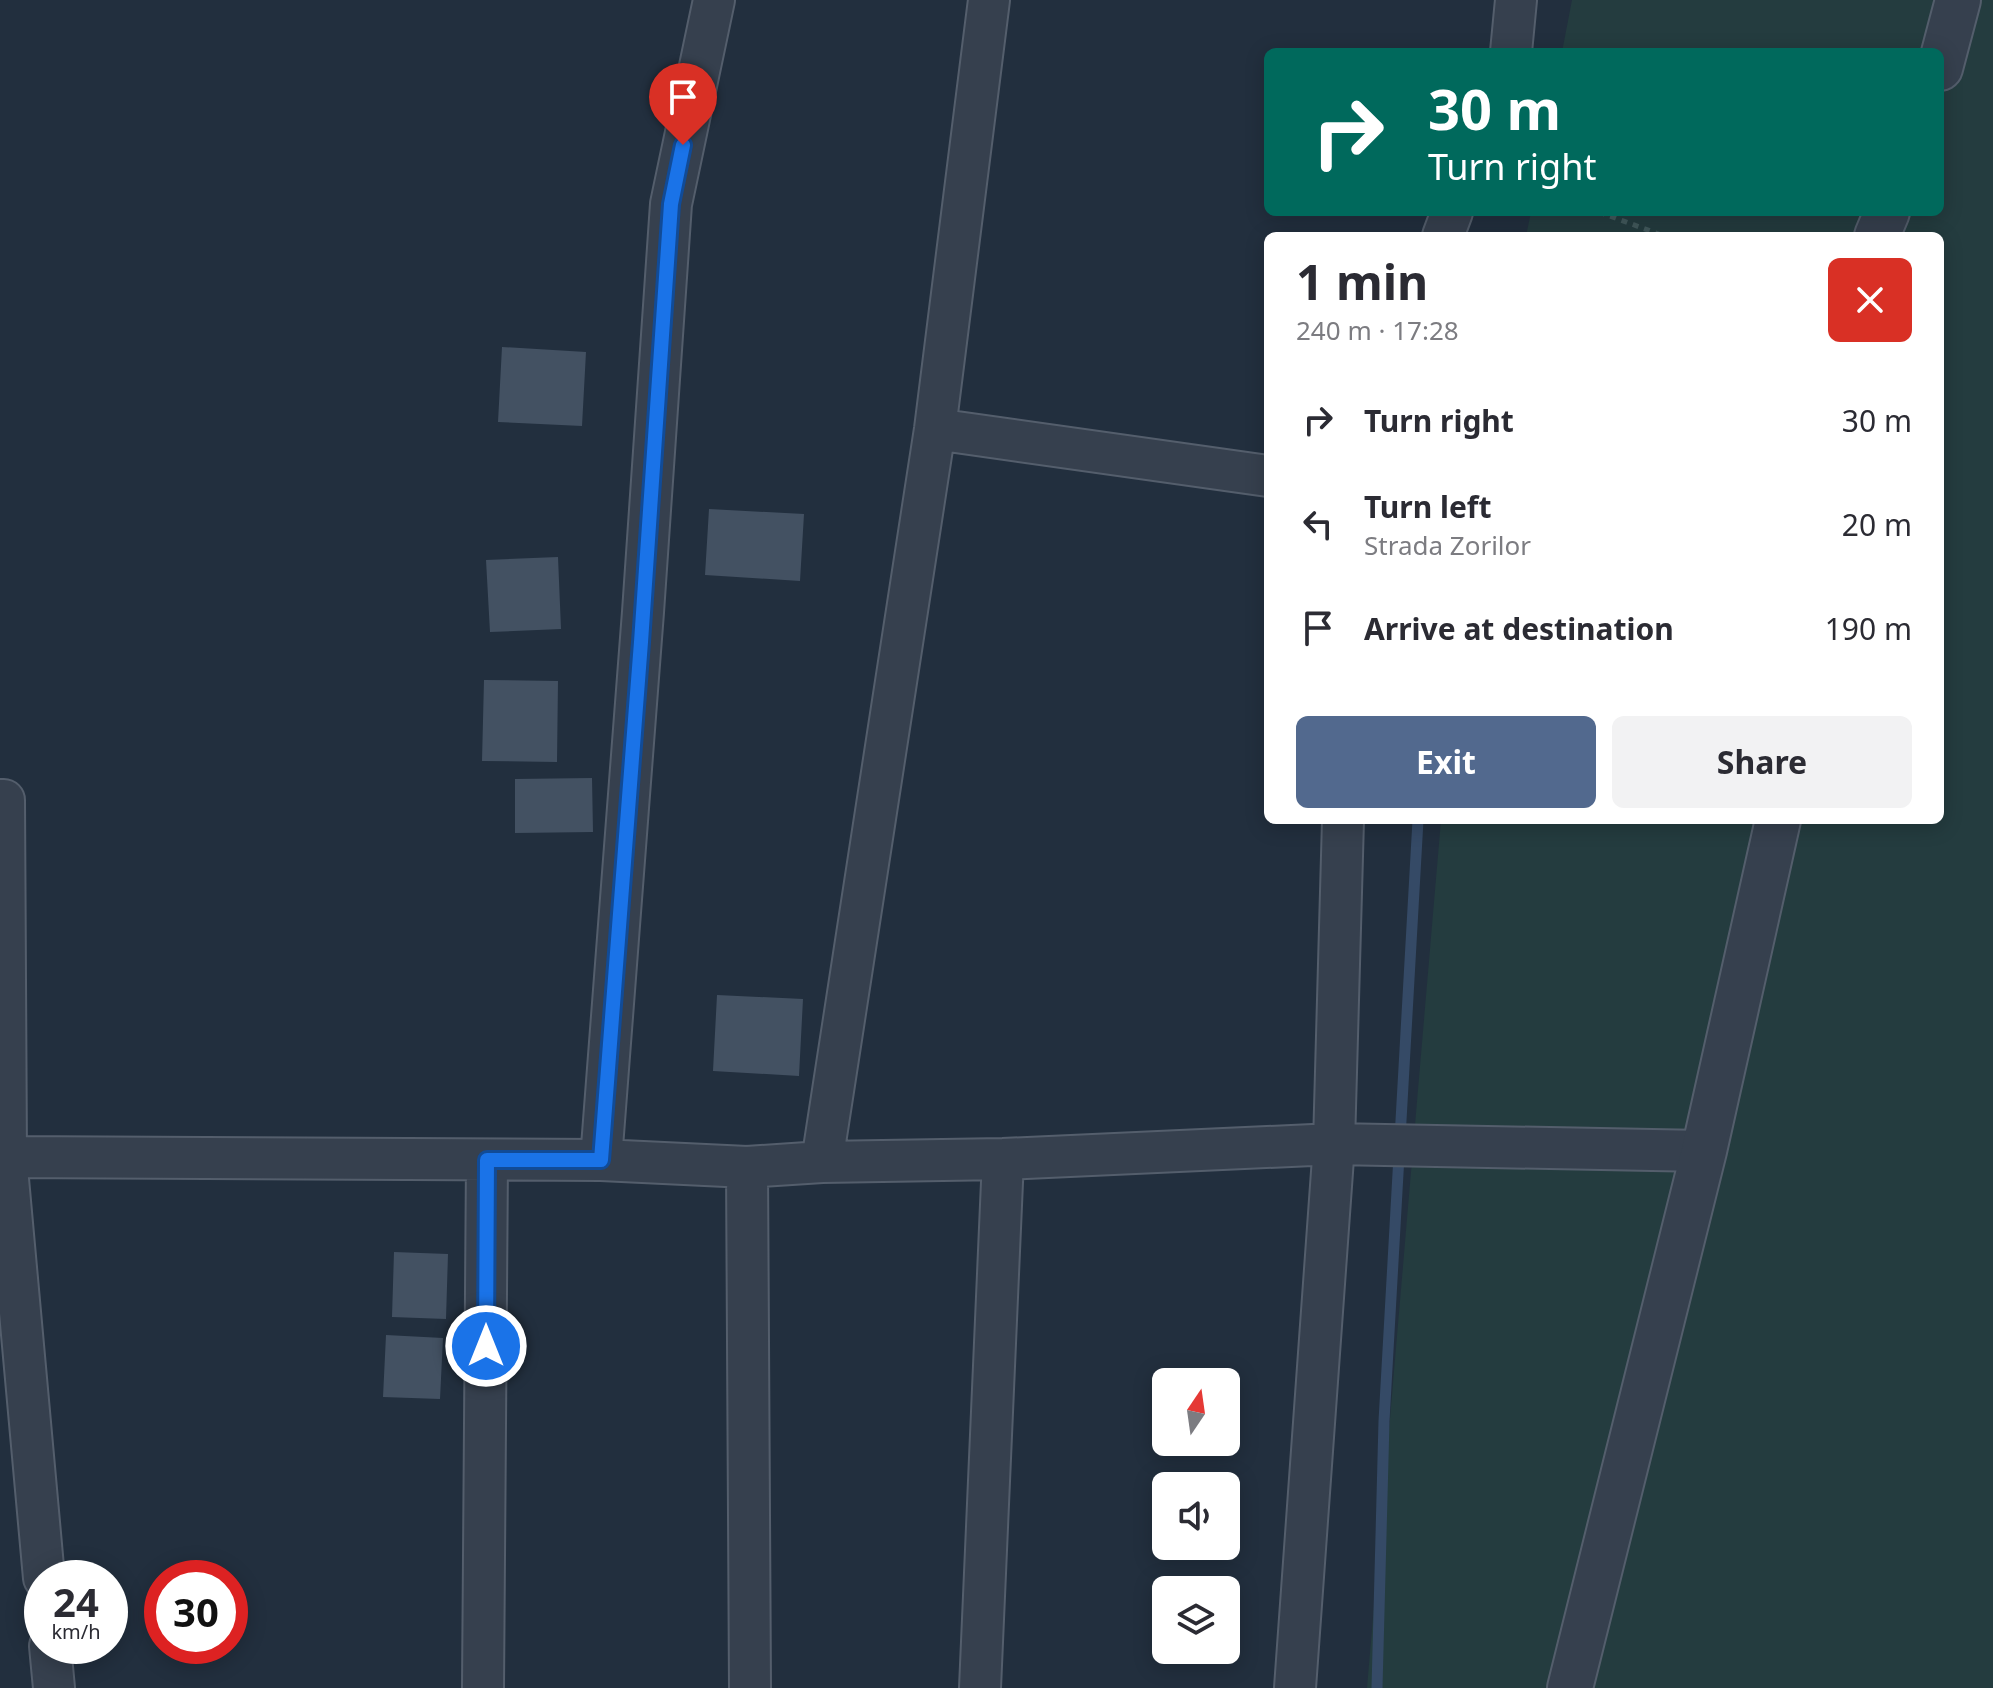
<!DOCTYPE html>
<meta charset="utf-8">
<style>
:root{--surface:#fff;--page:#f2f2f3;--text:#2b2b33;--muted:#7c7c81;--accent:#52698e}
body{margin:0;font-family:"Noto Sans",sans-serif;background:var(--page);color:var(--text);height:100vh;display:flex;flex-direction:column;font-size:30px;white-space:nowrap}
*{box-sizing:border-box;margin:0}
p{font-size:26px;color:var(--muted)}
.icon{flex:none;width:44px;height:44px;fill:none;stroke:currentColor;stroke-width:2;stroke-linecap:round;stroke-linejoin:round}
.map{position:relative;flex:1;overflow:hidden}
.side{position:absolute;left:1264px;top:232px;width:680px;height:592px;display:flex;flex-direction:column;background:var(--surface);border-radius:12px;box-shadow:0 4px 20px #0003}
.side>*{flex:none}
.banner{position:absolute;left:1264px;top:48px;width:680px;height:168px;border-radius:12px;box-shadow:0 4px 20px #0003;background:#00695c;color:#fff;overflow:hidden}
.needle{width:52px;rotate:13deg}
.tools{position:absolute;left:1152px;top:1368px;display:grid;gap:16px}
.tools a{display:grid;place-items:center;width:88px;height:88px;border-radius:12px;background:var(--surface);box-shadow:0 4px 20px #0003;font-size:40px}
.speed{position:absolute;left:24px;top:1560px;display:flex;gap:16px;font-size:40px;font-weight:700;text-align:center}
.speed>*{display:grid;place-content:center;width:104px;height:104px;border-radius:50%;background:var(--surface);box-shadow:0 4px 20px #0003;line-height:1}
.speed small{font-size:20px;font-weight:400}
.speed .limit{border:12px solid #d22;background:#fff;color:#111}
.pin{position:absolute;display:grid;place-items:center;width:68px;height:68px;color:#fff;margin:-82px -34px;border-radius:50% 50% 50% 0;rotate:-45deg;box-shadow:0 0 8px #0007}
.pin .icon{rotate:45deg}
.me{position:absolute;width:88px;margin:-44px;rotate:0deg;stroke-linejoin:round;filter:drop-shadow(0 0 6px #0008)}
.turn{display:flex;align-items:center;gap:28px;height:168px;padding:0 32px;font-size:36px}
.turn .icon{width:104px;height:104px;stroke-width:2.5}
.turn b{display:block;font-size:56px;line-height:68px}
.round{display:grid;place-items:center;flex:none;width:84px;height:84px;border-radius:12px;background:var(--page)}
.summary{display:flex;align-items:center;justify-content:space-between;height:136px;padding:0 32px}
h1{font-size:48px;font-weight:700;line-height:60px}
.button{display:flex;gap:16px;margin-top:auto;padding:16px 32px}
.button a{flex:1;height:92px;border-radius:12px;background:var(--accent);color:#fff;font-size:32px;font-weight:700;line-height:92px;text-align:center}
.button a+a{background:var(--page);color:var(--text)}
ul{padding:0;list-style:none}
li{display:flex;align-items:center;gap:24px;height:104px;padding:0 32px}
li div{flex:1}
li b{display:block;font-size:30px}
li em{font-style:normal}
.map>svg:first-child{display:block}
.green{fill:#243c3f}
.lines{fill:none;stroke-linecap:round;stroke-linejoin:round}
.stream{stroke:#354a66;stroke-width:11}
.building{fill:#435162}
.minor-casing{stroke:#545e6c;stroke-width:44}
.tertiary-casing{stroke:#545e6c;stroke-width:48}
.path{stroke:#42595c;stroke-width:5;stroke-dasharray:6 6;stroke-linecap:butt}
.minor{stroke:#36404e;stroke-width:40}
.tertiary{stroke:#36404e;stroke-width:44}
.route-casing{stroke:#114b97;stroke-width:20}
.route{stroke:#1a73e8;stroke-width:14}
</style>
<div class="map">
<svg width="1993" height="1688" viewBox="0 0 1993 1688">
<rect width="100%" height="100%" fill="#222f3e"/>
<path class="green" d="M 1572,0 L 1993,0 L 1993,1688 L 1367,1688 L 1441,820 L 1940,820 L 1940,236 L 1526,236 L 1531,212 L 1940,212 L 1940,52 L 1562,52 Z"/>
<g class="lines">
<path class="stream" d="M 1377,1688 L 1384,1421 L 1418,820"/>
</g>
<path class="building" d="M 502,347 L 586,352 L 582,426 L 498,422 Z
M 709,509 L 804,514 L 800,581 L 705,575 Z
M 558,557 L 561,629 L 490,632 L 486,560 Z
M 484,680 L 558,681 L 557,762 L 482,761 Z
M 592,778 L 593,832 L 515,833 L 515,779 Z
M 717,995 L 803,999 L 799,1076 L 713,1071 Z
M 394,1252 L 448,1254 L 446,1319 L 392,1317 Z
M 386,1335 L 443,1338 L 440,1399 L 383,1397 Z"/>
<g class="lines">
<defs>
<path id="minor" d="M 1511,52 L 1516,0
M 1443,236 L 1452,212
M 935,429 L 1268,476
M 0,800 L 4,800 L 6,1157 L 44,1578
M 6,1157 L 601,1160 L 747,1167 L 822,1162 L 1003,1159 L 1334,1144 L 1704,1151
M 601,1160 L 643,612 L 671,204 L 714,0
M 822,1162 L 935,429 L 989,0
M 747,1167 L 750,1688
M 50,1646 L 54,1688
M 483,1688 L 487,1160
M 980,1688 L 1003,1159
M 1295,1688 L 1334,1144 L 1343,820"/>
<path id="tertiary" d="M 1940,68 L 1958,0
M 1877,236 L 1887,212
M 1570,1688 L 1704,1151 L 1778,820"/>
</defs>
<use href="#minor" class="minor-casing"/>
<use href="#tertiary" class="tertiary-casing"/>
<path class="path" d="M 1599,212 L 1664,236"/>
<use href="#minor" class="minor"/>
<use href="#tertiary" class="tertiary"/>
</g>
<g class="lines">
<defs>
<path id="route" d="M 486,1346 L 487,1160 L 601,1160 L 641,642 L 671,204 L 683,145"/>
</defs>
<use href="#route" class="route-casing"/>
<use href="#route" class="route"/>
</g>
</svg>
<div class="tools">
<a><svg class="needle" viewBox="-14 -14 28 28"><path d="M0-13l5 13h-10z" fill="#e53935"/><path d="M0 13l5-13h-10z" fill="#7c7c81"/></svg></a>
<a><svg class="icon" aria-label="sound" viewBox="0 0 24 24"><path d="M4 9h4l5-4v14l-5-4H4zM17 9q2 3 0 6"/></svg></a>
<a><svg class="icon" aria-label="layers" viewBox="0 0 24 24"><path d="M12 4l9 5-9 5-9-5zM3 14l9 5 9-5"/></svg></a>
</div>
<div class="speed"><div>24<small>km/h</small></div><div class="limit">30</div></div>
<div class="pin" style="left:683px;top:145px;background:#d93025"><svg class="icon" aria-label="arrive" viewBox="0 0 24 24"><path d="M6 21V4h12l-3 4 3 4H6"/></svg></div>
<svg class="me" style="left:486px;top:1346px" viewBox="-20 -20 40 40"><circle r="17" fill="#1a73e8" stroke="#fff" stroke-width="3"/><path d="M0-11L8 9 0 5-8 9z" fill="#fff"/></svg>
<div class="banner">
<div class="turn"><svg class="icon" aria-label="right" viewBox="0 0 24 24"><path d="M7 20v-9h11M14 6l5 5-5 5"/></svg><div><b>30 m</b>Turn right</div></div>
</div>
<section class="side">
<div class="summary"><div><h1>1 min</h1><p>240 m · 17:28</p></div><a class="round" style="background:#d93025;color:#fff"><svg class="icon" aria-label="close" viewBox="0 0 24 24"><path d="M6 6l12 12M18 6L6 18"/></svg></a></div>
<ul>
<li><svg class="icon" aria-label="right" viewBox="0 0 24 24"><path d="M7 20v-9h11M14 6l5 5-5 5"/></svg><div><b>Turn right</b></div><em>30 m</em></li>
<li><svg class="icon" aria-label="left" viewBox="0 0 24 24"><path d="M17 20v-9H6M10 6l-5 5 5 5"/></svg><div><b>Turn left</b><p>Strada Zorilor</p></div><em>20 m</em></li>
<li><svg class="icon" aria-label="arrive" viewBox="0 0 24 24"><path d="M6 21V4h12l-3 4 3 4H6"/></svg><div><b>Arrive at destination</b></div><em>190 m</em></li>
</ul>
<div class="button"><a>Exit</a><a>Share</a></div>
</section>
</div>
